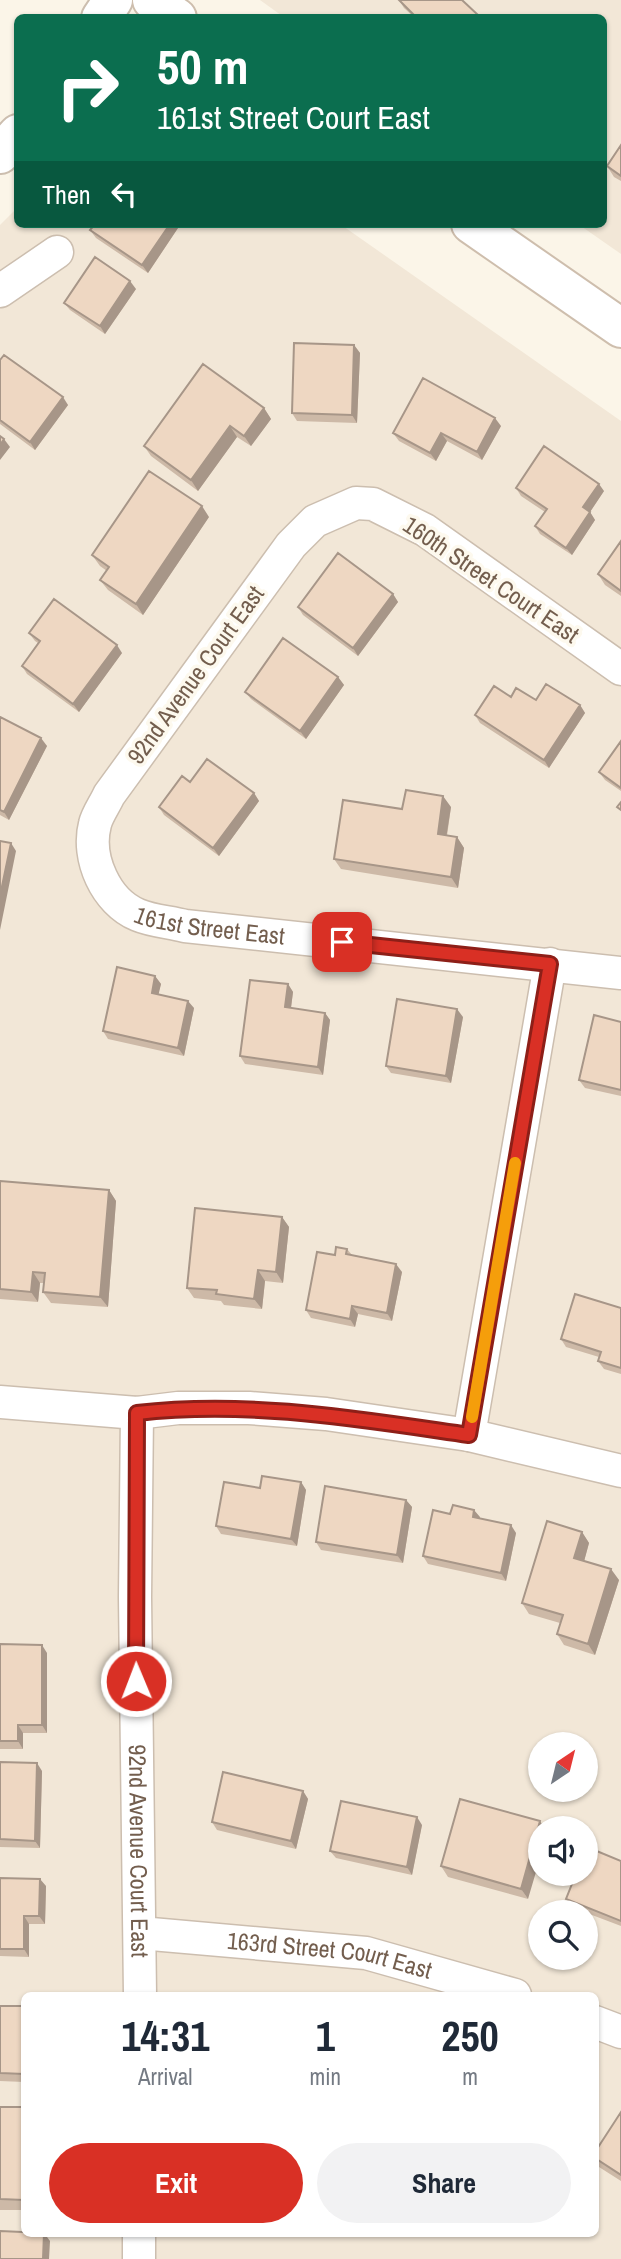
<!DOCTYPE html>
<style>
:root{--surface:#fff;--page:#f2f2f3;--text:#1f2937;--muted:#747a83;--accent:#d93025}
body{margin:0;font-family:"Archivo Narrow",sans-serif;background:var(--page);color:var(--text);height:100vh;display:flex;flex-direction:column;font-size:26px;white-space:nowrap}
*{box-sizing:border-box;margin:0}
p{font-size:23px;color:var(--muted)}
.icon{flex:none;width:38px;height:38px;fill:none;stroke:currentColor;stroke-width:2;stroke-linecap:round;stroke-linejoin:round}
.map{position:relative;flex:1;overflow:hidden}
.panel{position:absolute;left:21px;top:1992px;width:578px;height:245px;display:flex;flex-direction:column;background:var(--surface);border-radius:10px;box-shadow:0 2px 5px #0004}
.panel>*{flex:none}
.banner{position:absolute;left:14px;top:14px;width:593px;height:214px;border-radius:10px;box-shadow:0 2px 5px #0004;background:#0b6e4f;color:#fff;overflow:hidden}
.needle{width:46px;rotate:35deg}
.fabs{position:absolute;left:528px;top:1732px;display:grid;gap:14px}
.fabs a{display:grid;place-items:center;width:70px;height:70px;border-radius:50%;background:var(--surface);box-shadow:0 2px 5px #0004;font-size:35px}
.pin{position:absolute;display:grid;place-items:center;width:60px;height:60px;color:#fff;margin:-30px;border-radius:14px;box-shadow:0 4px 10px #0006}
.me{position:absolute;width:77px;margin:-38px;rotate:359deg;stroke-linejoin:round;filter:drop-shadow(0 0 5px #0008)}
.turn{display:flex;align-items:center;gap:24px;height:147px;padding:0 28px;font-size:32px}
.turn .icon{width:91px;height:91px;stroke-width:2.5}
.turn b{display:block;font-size:49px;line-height:60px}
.then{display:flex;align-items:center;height:66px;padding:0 28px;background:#0003;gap:14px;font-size:26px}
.eta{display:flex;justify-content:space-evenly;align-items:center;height:119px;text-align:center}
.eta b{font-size:42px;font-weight:700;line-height:49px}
.button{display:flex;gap:14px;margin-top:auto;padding:14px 28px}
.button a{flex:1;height:80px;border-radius:42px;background:var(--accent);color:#fff;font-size:28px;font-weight:700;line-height:80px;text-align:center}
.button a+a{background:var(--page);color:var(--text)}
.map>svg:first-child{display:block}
.residential{fill:#f2e7d7;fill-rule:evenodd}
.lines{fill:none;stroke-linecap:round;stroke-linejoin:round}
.minor-casing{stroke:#ccbeaf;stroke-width:35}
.tertiary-casing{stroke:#ccbeaf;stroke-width:42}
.secondary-casing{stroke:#cebead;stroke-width:42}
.minor{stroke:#fff;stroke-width:32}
.tertiary{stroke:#fff;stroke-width:38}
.secondary{stroke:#fff;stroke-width:38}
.wall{fill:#cdb9a7}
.shaded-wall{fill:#a79688}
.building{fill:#eed7c2;stroke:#a79688;stroke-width:2}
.route-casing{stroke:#8d1f18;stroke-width:18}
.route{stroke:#d93025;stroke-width:12}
.slow{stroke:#f59e0b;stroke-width:12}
.labels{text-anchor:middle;stroke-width:7;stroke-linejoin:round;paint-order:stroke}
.street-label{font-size:24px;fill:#735e4e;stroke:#fdf9ee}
</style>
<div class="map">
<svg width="621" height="2259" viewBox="0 0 621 2259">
<rect width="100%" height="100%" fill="#fbf5e8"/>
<path class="residential" d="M 260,0 L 621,0 L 621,254 L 578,224 L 604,224 L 604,18 L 285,18 Z
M 17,208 L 18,224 L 340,224 L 621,421 L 621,2259 L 0,2259 L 0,225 ZM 541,1745 L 586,1745 L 586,1790 L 541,1790 ZM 541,1829 L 586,1829 L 586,1874 L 541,1874 ZM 541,1913 L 586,1913 L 586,1958 L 541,1958 ZM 24,1995 L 595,1995 L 595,2233 L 24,2233 Z"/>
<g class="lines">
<defs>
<g id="minor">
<path d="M 0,291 L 57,252"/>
<path id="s1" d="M 621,669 L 425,530 L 373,504 L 356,503 L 315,521 L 291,545 L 109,795 C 105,804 97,815 95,824 C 86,858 106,902 138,915 C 152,921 170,922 185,926 L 621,973"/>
<path d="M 0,1402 L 137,1413 L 178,1408 L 249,1408 L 326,1414 L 469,1435 L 621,1471"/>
<path id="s2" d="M 137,1413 L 135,1597 L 140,1995"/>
<path d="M 469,1435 L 550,964"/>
<path id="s3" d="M 140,1933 L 366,1953 L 515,1995"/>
<path d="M 595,2022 L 621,2032"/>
<path d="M 139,2259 L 139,2233"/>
</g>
<path id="tertiary" d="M 101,18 L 113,0
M 0,154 L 18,134"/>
<path id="secondary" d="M 152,0 L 177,18
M 471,224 L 621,328"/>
</defs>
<use href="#minor" class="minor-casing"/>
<use href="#tertiary" class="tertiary-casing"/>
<use href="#secondary" class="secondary-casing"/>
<use href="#minor" class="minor"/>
<use href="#tertiary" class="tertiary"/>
<use href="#secondary" class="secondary"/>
</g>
<path class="wall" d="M 399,0 L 478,15 L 479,18 L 415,18 L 404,8 Z
M 621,145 L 621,181 L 614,177 L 607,166 Z
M 180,225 L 148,273 L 96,238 L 90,230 Z
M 136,289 L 105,334 L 70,310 L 64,303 Z
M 354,345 L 360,353 L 357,423 L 297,421 L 292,413 Z
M 0,360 L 68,405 L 35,450 L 0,424 Z
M 264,408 L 271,419 L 251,446 L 237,437 L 198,491 L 151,456 L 144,446 Z
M 501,426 L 482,460 L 447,441 L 436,461 L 399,441 L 393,433 Z
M 516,488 L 604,491 L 590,512 L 595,520 L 572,555 L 540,534 L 535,526 L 545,512 L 521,496 Z
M 209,517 L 143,615 L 108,590 L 100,580 L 107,571 L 100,566 L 92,555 Z
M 621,541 L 621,596 L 605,585 L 598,574 Z
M 393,594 L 398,602 L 358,656 L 303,615 L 298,607 Z
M 29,633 L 122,653 L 79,712 L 27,674 L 22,666 L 38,643 L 35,641 Z
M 338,677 L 344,685 L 306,739 L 251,699 L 245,692 Z
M 511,697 L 580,705 L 585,713 L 549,768 L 480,723 L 475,715 Z
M 0,717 L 47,746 L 9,820 L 0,815 Z
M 621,741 L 621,791 L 605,780 L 599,772 Z
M 190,782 L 254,793 L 259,801 L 219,856 L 164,815 L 159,807 Z
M 451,807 L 447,836 L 457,837 L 464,848 L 458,888 L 341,869 L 334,859 L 402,809 Z
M 155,976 L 161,984 L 158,994 L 194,1008 L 184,1056 L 108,1039 L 103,1031 Z
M 288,984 L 293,992 L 291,1008 L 325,1013 L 330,1020 L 323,1075 L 245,1064 L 240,1056 Z
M 463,1017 L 451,1083 L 391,1073 L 386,1066 Z
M 621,1022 L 621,1096 L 585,1088 L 579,1080 Z
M 0,1181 L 109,1190 L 116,1201 L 108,1307 L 51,1303 L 43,1292 L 44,1283 L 40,1283 L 38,1302 L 0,1299 Z
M 282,1217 L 289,1227 L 283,1283 L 265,1281 L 262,1309 L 224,1305 L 221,1301 L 194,1298 L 187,1288 Z
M 347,1249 L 352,1255 L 402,1272 L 392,1321 L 358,1314 L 355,1327 L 311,1318 L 306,1310 L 335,1255 Z
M 621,1308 L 621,1374 L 604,1369 L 598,1361 L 599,1357 L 566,1347 L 561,1339 Z
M 301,1482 L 306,1490 L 297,1546 L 221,1534 L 216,1526 L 260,1488 Z
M 406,1500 L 412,1507 L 403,1563 L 321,1550 L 316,1542 Z
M 450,1514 L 480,1517 L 480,1518 L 516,1533 L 506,1581 L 428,1564 L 423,1556 Z
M 582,1532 L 589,1543 L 584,1561 L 619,1580 L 595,1655 L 564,1645 L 557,1634 L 560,1623 L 529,1614 L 522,1603 Z
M 0,1644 L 47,1653 L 47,1733 L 23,1733 L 23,1749 L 0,1749 Z
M 0,1762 L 42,1771 L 40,1848 L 0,1847 Z
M 303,1791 L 308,1799 L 296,1849 L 217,1830 L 212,1822 Z
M 460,1799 L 528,1899 L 448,1877 L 441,1866 Z
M 422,1825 L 412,1875 L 336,1858 L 330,1851 Z
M 621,1861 L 621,1926 L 571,1907 L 566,1899 Z
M 0,1878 L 46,1886 L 45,1924 L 29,1924 L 29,1957 L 0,1956 Z
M 0,2006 L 24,2006 L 24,2082 L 0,2081 Z
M 0,2107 L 24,2107 L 24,2210 L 0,2210 Z
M 621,2112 L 621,2181 L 599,2167 L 595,2161 L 595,2152 Z"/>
<path class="shaded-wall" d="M 170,224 L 180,225 L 148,273 L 142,265 Z
M 130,281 L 136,289 L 105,334 L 100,326 Z
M 354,345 L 360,353 L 357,423 L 352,415 Z
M 63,397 L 68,405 L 35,450 L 30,442 Z
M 264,408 L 271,419 L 251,446 L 244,436 Z
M 495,418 L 501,426 L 482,460 L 477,452 Z
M 230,426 L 237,437 L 198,491 L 191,480 Z
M 441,433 L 447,441 L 436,461 L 430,453 Z
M 4,439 L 10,447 L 0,460 L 0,445 Z
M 599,484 L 604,491 L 590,512 L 595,520 L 572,555 L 566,548 L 583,507 Z
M 202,506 L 209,517 L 143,615 L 136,604 Z
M 393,594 L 398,602 L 358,656 L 353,648 Z
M 117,645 L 122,653 L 79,712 L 73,704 Z
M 338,677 L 344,685 L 306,739 L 300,731 Z
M 580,705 L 585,713 L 549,768 L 544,760 Z
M 41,738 L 47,746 L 9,820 L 4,812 Z
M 254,793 L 259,801 L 219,856 L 213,848 Z
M 443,796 L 451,807 L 445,845 L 438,834 Z
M 457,837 L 464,848 L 458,888 L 451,877 Z
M 11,843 L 16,851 L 0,930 L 0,896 Z
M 155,976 L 161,984 L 157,1001 L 152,993 Z
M 288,984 L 293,992 L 290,1015 L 285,1007 Z
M 188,1001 L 194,1008 L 184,1056 L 178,1048 Z
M 457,1009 L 463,1017 L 451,1083 L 446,1076 Z
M 325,1013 L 330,1020 L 323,1075 L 318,1067 Z
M 109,1190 L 116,1201 L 108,1307 L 100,1297 Z
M 282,1217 L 289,1227 L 283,1283 L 276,1272 Z
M 396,1264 L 402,1272 L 392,1321 L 387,1313 Z
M 258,1270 L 265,1281 L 262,1309 L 254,1299 Z
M 33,1272 L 40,1283 L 38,1302 L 31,1292 Z
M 352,1306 L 358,1314 L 355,1327 L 350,1319 Z
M 301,1482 L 306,1490 L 297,1546 L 291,1539 Z
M 406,1500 L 412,1507 L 403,1563 L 397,1555 Z
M 474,1510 L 480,1517 L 478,1525 L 473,1517 Z
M 511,1525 L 516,1533 L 506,1581 L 501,1573 Z
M 582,1532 L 589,1543 L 582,1569 L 574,1558 Z
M 611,1569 L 619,1580 L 595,1655 L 588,1644 Z
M 42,1645 L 47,1653 L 47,1733 L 42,1725 Z
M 18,1725 L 23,1733 L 23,1749 L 18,1741 Z
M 37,1763 L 42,1771 L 40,1848 L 35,1841 Z
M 303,1791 L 308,1799 L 296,1849 L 291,1841 Z
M 417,1817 L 422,1825 L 412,1875 L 407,1867 Z
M 540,1821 L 545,1829 L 541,1829 L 541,1855 L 528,1899 L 521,1889 Z
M 40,1879 L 46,1886 L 45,1924 L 39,1916 Z
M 24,1916 L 29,1924 L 29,1957 L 24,1949 Z
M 44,2233 L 50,2241 L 49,2259 L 43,2259 Z"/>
<path class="building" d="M 399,0 L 462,0 L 478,15 L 475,18 L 417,18 Z
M 621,145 L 621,176 L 607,166 Z
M 95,224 L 170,224 L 142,265 L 90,230 Z
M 95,257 L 130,281 L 100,326 L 64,303 Z
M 294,343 L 354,345 L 352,415 L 292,413 Z
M 4,355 L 63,397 L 30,442 L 0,420 L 0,360 Z
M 203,364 L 264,408 L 244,436 L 230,426 L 191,480 L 144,446 Z
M 423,378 L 495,418 L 477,452 L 441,433 L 430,453 L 393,433 Z
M 0,436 L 4,439 L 0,445 Z
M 544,446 L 599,484 L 583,507 L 590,512 L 566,548 L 535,526 L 547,509 L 516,488 Z
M 149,471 L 202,506 L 136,604 L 100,580 L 109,567 L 92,555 Z
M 621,541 L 621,591 L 598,574 Z
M 338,553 L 393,594 L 353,648 L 298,607 Z
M 54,599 L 117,645 L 73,704 L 22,666 L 40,641 L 29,633 Z
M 283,638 L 338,677 L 300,731 L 245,692 Z
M 546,684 L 580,705 L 544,760 L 475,715 L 494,686 L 511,697 L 516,688 L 536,700 Z
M 0,717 L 41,738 L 4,812 L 0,810 Z
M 621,741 L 621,788 L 599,772 Z
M 207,759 L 254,793 L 213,848 L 159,807 L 182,776 L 190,782 Z
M 406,790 L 443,796 L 438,834 L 457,837 L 451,877 L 334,859 L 343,800 L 402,809 Z
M 621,802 L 621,810 L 617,807 Z
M 0,841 L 11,843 L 0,896 Z
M 117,967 L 155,976 L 152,993 L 188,1001 L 178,1048 L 103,1031 Z
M 250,980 L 288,984 L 285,1007 L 325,1013 L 318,1067 L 240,1056 Z
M 397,999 L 457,1009 L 446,1076 L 386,1066 Z
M 594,1015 L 621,1022 L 621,1090 L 579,1080 Z
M 0,1181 L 109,1190 L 100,1297 L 43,1292 L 45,1273 L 33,1272 L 31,1292 L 0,1289 Z
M 195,1208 L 282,1217 L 276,1272 L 258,1270 L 254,1299 L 216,1294 L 217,1290 L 187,1288 Z
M 336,1247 L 347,1249 L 346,1254 L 396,1264 L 387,1313 L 352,1306 L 350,1319 L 306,1310 L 317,1252 L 335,1255 Z
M 575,1294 L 621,1308 L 621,1368 L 598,1361 L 601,1352 L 561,1339 Z
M 262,1476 L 301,1482 L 291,1539 L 216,1526 L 224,1482 L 260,1488 Z
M 325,1486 L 406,1500 L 397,1555 L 316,1542 Z
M 453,1505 L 474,1510 L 473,1517 L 511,1525 L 501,1573 L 423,1556 L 433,1510 L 450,1514 Z
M 547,1521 L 582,1532 L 574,1558 L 611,1569 L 588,1644 L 557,1634 L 563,1615 L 522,1603 Z
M 0,1644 L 42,1645 L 42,1725 L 18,1725 L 18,1741 L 0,1741 Z
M 0,1762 L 37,1763 L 35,1841 L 0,1839 Z
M 223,1772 L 303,1791 L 291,1841 L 212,1822 Z
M 460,1799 L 540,1821 L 521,1889 L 441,1866 Z
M 341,1801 L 417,1817 L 407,1867 L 330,1851 Z
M 587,1847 L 621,1861 L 621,1921 L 566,1899 L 576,1874 L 586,1874 Z
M 0,1878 L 40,1879 L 39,1916 L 24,1916 L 24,1949 L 0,1949 Z
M 0,2006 L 24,2006 L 24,2074 L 0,2073 Z
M 0,2107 L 24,2107 L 24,2200 L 0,2199 Z
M 621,2112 L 621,2175 L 595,2158 L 595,2152 Z
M 0,2231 L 44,2233 L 43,2259 L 0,2259 Z"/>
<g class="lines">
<defs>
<path id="route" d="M 136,1681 L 137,1413 C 249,1400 358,1419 469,1435 L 550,964 L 342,942"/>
</defs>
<use href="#route" class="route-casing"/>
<use href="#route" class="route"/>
<path class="slow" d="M 472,1417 L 515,1163"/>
</g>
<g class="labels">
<g class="street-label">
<text transform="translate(491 580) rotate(34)" y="8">160th Street Court East</text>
<text transform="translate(196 675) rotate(-54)" y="8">92nd Avenue Court East</text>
<text dy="8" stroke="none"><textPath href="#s1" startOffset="917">161st Street East</textPath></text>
<text dy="8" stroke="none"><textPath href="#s2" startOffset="438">92nd Avenue Court East</textPath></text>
<text dy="8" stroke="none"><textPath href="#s3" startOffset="191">163rd Street Court East</textPath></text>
</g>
</g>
</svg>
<div class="fabs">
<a><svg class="needle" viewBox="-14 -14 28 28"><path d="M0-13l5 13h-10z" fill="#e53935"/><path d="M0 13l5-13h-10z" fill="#747a83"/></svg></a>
<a><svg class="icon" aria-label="sound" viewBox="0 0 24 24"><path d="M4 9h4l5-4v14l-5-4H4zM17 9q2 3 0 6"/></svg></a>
<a><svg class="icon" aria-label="search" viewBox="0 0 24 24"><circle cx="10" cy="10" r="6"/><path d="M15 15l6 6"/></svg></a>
</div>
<div class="pin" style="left:342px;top:942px;background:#d93025"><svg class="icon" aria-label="arrive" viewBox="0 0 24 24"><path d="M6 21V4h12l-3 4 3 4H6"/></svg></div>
<svg class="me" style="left:136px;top:1681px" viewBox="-20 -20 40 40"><circle r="17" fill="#d93025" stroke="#fff" stroke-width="3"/><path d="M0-11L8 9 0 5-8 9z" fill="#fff"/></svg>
<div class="banner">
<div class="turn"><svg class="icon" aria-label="right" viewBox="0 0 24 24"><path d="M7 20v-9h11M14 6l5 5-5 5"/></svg><div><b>50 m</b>161st Street Court East</div></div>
<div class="then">Then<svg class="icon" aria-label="left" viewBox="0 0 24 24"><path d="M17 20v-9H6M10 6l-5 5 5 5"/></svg></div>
</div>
<section class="panel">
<div class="eta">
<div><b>14:31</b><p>Arrival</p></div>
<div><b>1</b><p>min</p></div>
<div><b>250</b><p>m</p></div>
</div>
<div class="button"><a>Exit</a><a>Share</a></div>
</section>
</div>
